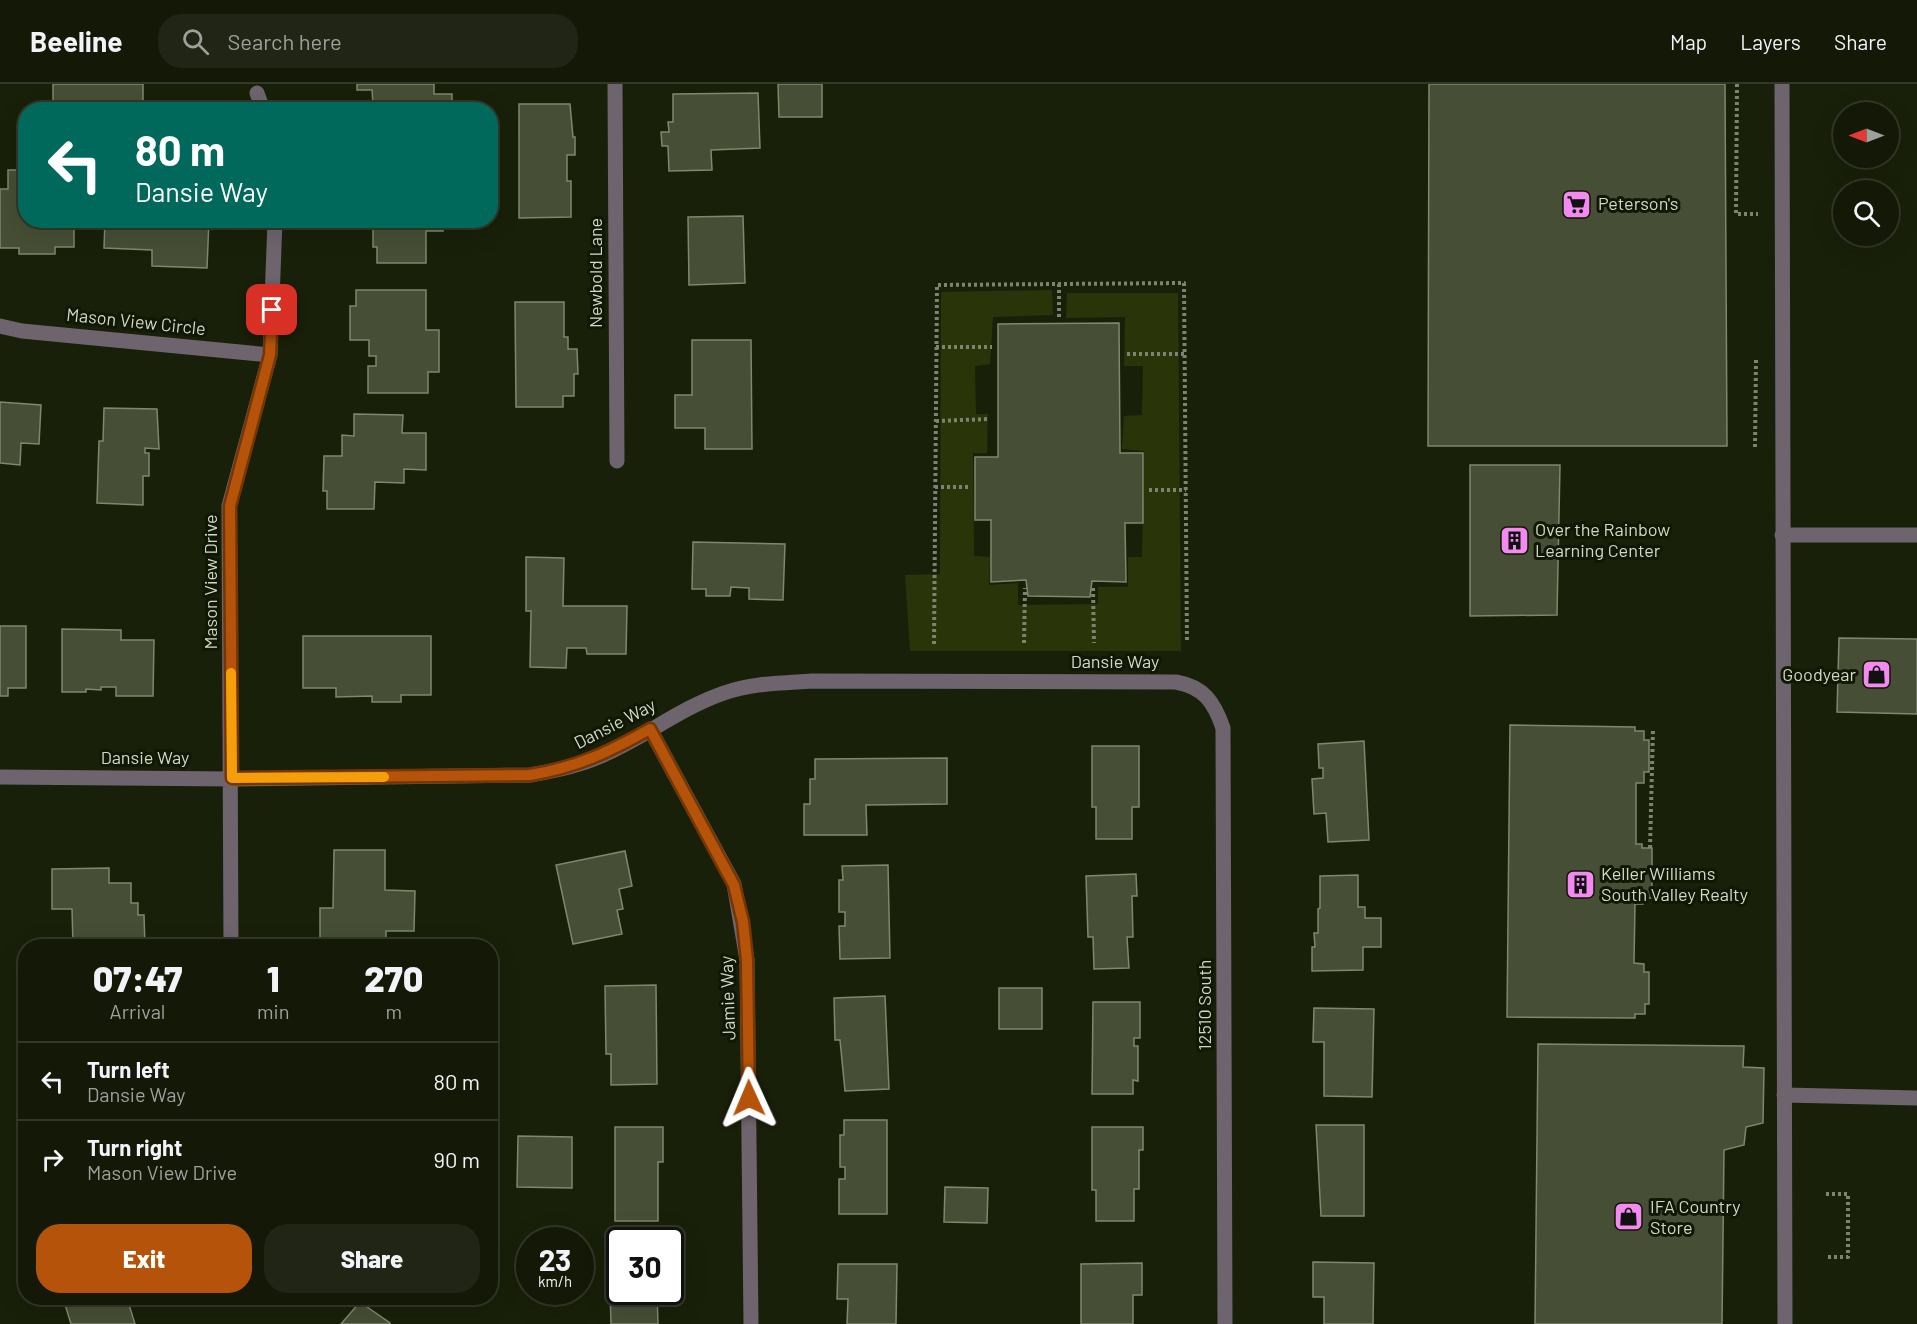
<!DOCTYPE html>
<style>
:root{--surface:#131807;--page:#202515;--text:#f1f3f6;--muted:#9da09b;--line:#323728;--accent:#b45309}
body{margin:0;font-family:Barlow,sans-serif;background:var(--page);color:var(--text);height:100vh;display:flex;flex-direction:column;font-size:22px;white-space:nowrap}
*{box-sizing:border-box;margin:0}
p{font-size:20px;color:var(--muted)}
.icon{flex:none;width:33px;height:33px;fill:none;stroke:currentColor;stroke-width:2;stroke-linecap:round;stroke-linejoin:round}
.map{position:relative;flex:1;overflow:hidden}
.panel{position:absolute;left:18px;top:855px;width:480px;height:366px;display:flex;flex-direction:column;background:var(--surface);border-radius:24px;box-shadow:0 6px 24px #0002,0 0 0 2px var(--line)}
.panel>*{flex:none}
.banner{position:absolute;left:18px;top:18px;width:480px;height:126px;border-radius:24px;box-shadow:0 6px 24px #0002,0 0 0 2px var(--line);background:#00695c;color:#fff;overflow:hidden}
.needle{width:39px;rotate:270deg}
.tools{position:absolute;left:1833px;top:18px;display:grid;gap:12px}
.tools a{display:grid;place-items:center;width:66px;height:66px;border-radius:50%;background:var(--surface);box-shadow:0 6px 24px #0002,0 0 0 2px var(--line);font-size:30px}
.speed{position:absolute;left:516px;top:1143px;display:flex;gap:12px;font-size:30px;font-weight:700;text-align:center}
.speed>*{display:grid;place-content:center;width:78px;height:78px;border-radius:50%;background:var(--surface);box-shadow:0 6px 24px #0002,0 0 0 2px var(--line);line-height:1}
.speed small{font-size:15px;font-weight:400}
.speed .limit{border:3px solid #111;border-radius:9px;background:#fff;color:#111}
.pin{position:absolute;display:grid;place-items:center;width:51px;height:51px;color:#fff;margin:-26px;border-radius:12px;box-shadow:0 3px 9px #0006}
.me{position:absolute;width:66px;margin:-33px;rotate:359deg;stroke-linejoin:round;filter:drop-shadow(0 0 4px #0008)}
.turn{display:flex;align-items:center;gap:21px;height:126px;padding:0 18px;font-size:27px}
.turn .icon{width:78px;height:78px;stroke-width:2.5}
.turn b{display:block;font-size:42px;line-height:51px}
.eta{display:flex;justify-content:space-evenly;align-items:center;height:102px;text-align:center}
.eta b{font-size:36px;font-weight:800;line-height:42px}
.action{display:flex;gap:12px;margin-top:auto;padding:12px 18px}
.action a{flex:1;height:69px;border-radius:24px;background:var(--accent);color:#fff;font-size:24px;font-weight:800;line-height:69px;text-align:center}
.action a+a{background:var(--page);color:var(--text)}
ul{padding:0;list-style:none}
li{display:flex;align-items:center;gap:18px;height:78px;padding:0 18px;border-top:2px solid var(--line)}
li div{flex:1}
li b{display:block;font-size:22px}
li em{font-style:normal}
header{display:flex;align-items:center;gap:36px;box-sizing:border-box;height:84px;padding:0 30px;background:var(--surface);border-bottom:2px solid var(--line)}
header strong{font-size:28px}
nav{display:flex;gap:33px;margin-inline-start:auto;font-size:21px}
.search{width:420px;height:54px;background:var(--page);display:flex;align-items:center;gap:15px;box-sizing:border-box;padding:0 21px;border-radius:24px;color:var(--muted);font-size:22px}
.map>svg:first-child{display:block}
.green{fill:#293509}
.building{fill:#464f35;stroke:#7e886d;stroke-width:1.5}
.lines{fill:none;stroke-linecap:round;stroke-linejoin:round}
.path{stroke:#7d8371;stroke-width:4;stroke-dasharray:3 3;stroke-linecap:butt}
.minor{stroke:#6e646d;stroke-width:15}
.route-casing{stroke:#753606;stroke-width:15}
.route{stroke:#b45309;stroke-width:10}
.slow{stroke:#f59e0b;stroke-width:10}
.labels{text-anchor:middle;stroke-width:6;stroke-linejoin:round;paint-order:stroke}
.poi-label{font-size:18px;fill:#d2d8c9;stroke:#101702;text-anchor:start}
.street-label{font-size:18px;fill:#d2d8c9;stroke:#101702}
</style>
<header>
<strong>Beeline</strong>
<div class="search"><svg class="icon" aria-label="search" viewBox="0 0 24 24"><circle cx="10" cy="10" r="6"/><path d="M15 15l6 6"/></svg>Search here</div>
<nav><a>Map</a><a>Layers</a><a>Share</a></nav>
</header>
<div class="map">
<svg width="1917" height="1240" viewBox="0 0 1917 1240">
<rect width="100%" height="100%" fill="#192009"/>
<path class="green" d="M 1052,206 L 1053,231 L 993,233 L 990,280 L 975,282 L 976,330 L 988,330 L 987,369 L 973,369 L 974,472 L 990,473 L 989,501 L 1018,499 L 1018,521 L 1098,520 L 1098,503 L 1128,503 L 1128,473 L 1142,473 L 1144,367 L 1122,365 L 1124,332 L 1142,331 L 1143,282 L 1124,282 L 1125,233 L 1066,234 L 1067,209 L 1178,209 L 1181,567 L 910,567 L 905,491 L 940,490 L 941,208 Z"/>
<path class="building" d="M 53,0 L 143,0 L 143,26 L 69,26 L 69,22 L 53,22 Z
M 357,0 L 434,0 L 434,10 L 452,10 L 452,26 L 380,26 L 379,20 L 373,20 L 372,6 L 357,6 Z
M 778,0 L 822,0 L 822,33 L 779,33 Z
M 1429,0 L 1725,0 L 1727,362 L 1428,362 Z
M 758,9 L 760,64 L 711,66 L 712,86 L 669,87 L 668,62 L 662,62 L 661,48 L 669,48 L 668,38 L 673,38 L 673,10 Z
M 519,20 L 570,20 L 573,53 L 575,53 L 575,71 L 567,71 L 567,97 L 571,97 L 571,133 L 519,134 Z
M 8,86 L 26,86 L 26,136 L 74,136 L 74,163 L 55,163 L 55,170 L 19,170 L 19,164 L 0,164 L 0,105 L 8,105 Z
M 743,132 L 745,199 L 689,201 L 688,133 Z
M 105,136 L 209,136 L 207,184 L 152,182 L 152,166 L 104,164 Z
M 373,136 L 443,136 L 443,147 L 426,147 L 426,179 L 377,179 L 377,163 L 373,163 Z
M 356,206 L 426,206 L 426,246 L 439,246 L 439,288 L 428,288 L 428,309 L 368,309 L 368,282 L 376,282 L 376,272 L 369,272 L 369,256 L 350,256 L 350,222 L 356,222 Z
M 515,218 L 564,218 L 564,253 L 568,253 L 568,265 L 577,265 L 578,290 L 574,290 L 574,312 L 563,312 L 563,323 L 516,323 Z
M 1119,239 L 1120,369 L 1143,369 L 1143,439 L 1125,439 L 1126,498 L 1092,497 L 1090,513 L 1028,512 L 1026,496 L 991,498 L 991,436 L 975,436 L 975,373 L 998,373 L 998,240 Z
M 692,256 L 751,256 L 752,365 L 705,365 L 705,344 L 675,344 L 675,311 L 692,311 Z
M 0,318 L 41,321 L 39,360 L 21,359 L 20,381 L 0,379 Z
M 104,324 L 157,325 L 159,365 L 145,364 L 145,369 L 149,369 L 149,392 L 143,392 L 143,421 L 97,419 L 99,357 L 103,357 Z
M 354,330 L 403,331 L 402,349 L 426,349 L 426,386 L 404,385 L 404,399 L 375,398 L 374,425 L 327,425 L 327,407 L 323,407 L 324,372 L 342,372 L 342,351 L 354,352 Z
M 1470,381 L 1560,381 L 1557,531 L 1470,532 Z
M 693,458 L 785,460 L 783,516 L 749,515 L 749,504 L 731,503 L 730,512 L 706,512 L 706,505 L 692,505 Z
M 526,473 L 564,474 L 563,522 L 627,522 L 626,570 L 587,570 L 586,564 L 567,564 L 566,584 L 530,583 L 531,527 L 526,527 Z
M 0,542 L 26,542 L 26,604 L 8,604 L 8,612 L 0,612 Z
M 62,545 L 121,546 L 121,556 L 154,556 L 153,612 L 116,612 L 116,603 L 101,603 L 101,606 L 86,605 L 86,608 L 62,608 Z
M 303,552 L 431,552 L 431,611 L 401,611 L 401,618 L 372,618 L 372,612 L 336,613 L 336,604 L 303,604 Z
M 1839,554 L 1917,555 L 1917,630 L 1837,628 Z
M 1510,641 L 1635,643 L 1635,647 L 1644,647 L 1644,656 L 1649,656 L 1649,688 L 1644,688 L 1644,699 L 1636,699 L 1636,760 L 1642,760 L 1642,764 L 1652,764 L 1652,814 L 1643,814 L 1643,820 L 1635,820 L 1634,879 L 1644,880 L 1644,888 L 1649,888 L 1649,920 L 1645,920 L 1645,930 L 1635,930 L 1635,934 L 1507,933 Z
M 1364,657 L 1369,756 L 1328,758 L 1326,729 L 1314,730 L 1312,695 L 1323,694 L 1323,684 L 1319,684 L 1318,660 Z
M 1092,662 L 1139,662 L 1139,723 L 1132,723 L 1132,755 L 1096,755 L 1096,723 L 1092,723 Z
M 947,674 L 947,720 L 866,721 L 867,751 L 804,751 L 804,720 L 810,720 L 810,695 L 815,695 L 815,675 Z
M 334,766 L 385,766 L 385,806 L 415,807 L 414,847 L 386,847 L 386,861 L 320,862 L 320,824 L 333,824 Z
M 625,767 L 632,802 L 619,805 L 623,825 L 617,826 L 622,850 L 573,860 L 556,781 Z
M 888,781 L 890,874 L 840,875 L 839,842 L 845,842 L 845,828 L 839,828 L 839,796 L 843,796 L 842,782 Z
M 109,784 L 109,799 L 131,799 L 131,819 L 138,819 L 138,831 L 144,831 L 145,862 L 73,862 L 72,825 L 52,825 L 52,785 Z
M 1136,790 L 1137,812 L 1132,812 L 1133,853 L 1127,853 L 1129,884 L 1094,885 L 1093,853 L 1088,853 L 1086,792 Z
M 1358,791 L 1358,823 L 1365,823 L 1365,834 L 1381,834 L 1381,863 L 1363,863 L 1363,886 L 1312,887 L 1312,863 L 1315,863 L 1314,849 L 1318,849 L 1318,825 L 1320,824 L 1320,792 Z
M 656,901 L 657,1000 L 611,1001 L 611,970 L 606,970 L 605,902 Z
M 999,904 L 1042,904 L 1042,945 L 999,945 Z
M 885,912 L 889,1005 L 845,1007 L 840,956 L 835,956 L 834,914 Z
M 1093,918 L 1140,918 L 1140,954 L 1134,954 L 1134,962 L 1138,962 L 1138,997 L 1133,996 L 1133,1010 L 1092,1010 Z
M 1314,924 L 1374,925 L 1372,1013 L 1324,1012 L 1324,958 L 1313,958 Z
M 1538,960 L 1744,962 L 1743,983 L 1764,984 L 1763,1039 L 1746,1043 L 1744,1061 L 1724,1066 L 1722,1240 L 1535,1240 Z
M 844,1036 L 887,1036 L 887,1130 L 839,1130 L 839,1095 L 845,1095 L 845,1083 L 840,1083 L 840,1051 L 844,1051 Z
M 1316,1041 L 1364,1041 L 1364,1132 L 1321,1132 Z
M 615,1043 L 663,1043 L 663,1078 L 658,1078 L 658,1137 L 615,1137 Z
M 1092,1043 L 1143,1043 L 1143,1066 L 1139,1066 L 1139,1105 L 1134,1105 L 1134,1137 L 1096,1137 L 1096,1106 L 1092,1106 Z
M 518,1052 L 572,1053 L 572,1104 L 517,1103 Z
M 945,1103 L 988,1104 L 987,1139 L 944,1138 Z
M 620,1168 L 620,1208 L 657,1208 L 658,1240 L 611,1240 L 609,1169 Z
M 1313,1178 L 1374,1179 L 1373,1240 L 1324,1240 L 1324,1213 L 1313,1213 Z
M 1142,1179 L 1142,1211 L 1133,1211 L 1133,1240 L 1081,1240 L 1081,1180 Z
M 838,1180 L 897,1180 L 896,1240 L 847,1240 L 848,1215 L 837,1215 Z
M 63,1214 L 116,1214 L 116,1216 L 127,1214 L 135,1240 L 71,1240 Z
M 360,1218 L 390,1239 L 390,1240 L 341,1240 Z"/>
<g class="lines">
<path class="path" d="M 1737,0 L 1736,130 L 1758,130
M 1059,200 L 1059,236
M 936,263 L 992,263
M 1127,270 L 1185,270
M 936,337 L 989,335
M 1755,363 L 1756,276
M 935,403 L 969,403
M 1149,406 L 1186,406
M 1093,504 L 1094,559
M 1024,559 L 1025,504
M 934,560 L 937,201 L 1184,199 L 1187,559
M 1650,764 L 1653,645
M 1652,787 L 1684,787
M 1826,1110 L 1848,1110 L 1848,1173 L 1827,1173"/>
<path class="minor" d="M 615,0 L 617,377
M 1782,0 L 1785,1240
M 257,9 L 263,26
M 0,242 L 22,247 L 270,271
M 1782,451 L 1917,451
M 650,645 L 734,800 L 747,876 L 751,1240
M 0,693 L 232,695 L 530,691 C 555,687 579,682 601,672 C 644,654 680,624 724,609 C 752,599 782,599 811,597 L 1176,598 C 1204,603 1214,618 1223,644 L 1225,1240
M 231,862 L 229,422 L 270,271 L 275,136
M 1784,1011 L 1917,1014"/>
</g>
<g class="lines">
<defs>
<path id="route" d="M 272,226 L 270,271 L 230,422 L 232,694 L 530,691 C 578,683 609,668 650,645 L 734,801 L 743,838 L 747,876 L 749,1014"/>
</defs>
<use href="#route" class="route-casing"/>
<use href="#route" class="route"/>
<path class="slow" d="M 231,589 L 232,694 L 384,693"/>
</g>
<defs>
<symbol id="supermarket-square" viewBox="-11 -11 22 22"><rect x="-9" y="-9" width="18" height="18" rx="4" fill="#f489f1" stroke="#101702"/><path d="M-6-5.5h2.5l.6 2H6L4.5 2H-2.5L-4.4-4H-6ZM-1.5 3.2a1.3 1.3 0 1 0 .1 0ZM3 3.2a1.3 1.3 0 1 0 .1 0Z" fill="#111"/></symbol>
<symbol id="building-square" viewBox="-11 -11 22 22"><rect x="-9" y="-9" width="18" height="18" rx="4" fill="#f489f1" stroke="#101702"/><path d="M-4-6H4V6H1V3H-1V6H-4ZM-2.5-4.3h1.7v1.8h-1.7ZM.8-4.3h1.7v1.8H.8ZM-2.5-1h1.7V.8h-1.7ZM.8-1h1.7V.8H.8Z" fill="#111"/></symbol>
<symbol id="shop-square" viewBox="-11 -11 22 22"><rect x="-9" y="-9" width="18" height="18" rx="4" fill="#f489f1" stroke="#101702"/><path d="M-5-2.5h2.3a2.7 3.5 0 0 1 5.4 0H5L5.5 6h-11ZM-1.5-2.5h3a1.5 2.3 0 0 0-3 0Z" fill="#111"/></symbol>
</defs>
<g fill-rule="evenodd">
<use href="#supermarket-square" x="1560" y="104" width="33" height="33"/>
<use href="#building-square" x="1498" y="440" width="33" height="33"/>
<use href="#shop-square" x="1860" y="574" width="33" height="33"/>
<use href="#building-square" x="1564" y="784" width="33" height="33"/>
<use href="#shop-square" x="1612" y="1116" width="33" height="33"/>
</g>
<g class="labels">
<g class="poi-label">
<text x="1598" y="126">Peterson's</text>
<text x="1535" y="452">Over the Rainbow<tspan x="1535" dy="21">Learning Center</tspan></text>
<text x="1856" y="597" text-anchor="end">Goodyear</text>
<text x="1601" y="796">Keller Williams<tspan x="1601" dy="21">South Valley Realty</tspan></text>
<text x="1650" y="1129">IFA Country<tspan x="1650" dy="21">Store</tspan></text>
</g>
<g class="street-label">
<text transform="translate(596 189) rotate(-90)" y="6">Newbold Lane</text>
<text transform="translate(136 238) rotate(6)" y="6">Mason View Circle</text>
<text transform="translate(211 498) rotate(-90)" y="6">Mason View Drive</text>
<text x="1115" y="584">Dansie Way</text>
<text transform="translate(615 640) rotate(-27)" y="6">Dansie Way</text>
<text x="145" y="680">Dansie Way</text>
<text transform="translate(728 914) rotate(-92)" y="6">Jamie Way</text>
<text transform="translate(1205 921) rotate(-90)" y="6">12510 South</text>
</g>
</g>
</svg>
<div class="tools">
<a><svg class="needle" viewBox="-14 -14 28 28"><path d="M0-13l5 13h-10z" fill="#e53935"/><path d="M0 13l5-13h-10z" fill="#9da09b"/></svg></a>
<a><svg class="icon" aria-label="search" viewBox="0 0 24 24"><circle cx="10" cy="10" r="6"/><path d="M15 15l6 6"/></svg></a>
</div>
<div class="speed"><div>23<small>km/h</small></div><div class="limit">30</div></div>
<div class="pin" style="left:272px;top:226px;background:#d93025"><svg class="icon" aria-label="arrive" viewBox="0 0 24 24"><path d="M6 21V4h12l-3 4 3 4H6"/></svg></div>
<svg class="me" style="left:749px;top:1014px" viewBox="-20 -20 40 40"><path d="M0-17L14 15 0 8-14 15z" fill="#b45309" stroke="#fff" stroke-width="4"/></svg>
<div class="banner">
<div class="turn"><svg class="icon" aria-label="left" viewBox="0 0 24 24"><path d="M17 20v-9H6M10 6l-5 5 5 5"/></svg><div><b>80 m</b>Dansie Way</div></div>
</div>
<section class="panel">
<div class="eta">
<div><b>07:47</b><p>Arrival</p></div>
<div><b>1</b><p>min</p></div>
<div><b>270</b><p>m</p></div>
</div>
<ul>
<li><svg class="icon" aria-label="left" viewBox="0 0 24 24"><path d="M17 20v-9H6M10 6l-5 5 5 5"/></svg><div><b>Turn left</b><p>Dansie Way</p></div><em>80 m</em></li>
<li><svg class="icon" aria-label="right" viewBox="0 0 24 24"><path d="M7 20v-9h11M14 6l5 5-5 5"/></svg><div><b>Turn right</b><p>Mason View Drive</p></div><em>90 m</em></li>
</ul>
<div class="action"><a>Exit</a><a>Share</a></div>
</section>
</div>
